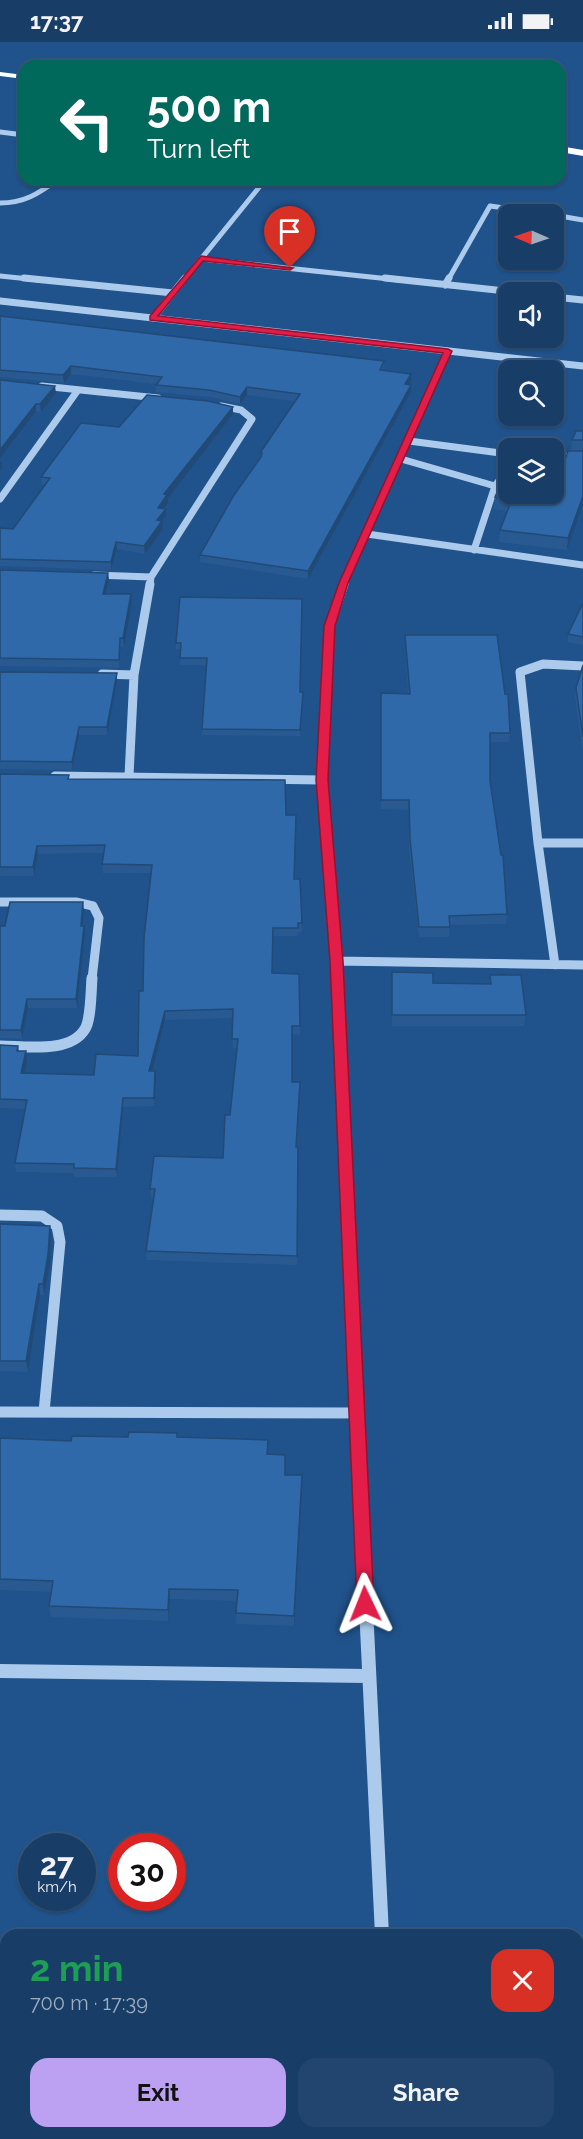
<!DOCTYPE html>
<meta charset="utf-8">
<style>
:root{--surface:#183e68;--page:#21456e;--text:#f1f3f6;--muted:#9faec0;--line:#36577c;--accent:#bca0f2}
body{margin:0;font-family:Raleway,sans-serif;background:var(--page);color:var(--text);height:100vh;display:flex;flex-direction:column;font-size:22px;white-space:nowrap}
*{box-sizing:border-box;margin:0}
p{font-size:20px;color:var(--muted)}
.icon{flex:none;width:33px;height:33px;fill:none;stroke:currentColor;stroke-width:2;stroke-linecap:round;stroke-linejoin:round}
.map{position:relative;flex:1;overflow:hidden}
.details{position:absolute;left:0px;top:1887px;width:584px;height:210px;display:flex;flex-direction:column;background:var(--surface);border-radius:18px 18px 0 0;box-shadow:0 2px 4px #0004,0 0 0 2px var(--line)}
.details>*{flex:none}
.top-card{position:absolute;left:18px;top:18px;width:548px;height:126px;border-radius:18px;box-shadow:0 2px 4px #0004,0 0 0 2px var(--line);background:#00695c;color:#fff;overflow:hidden}
.needle{width:39px;rotate:272deg}
.fabs{position:absolute;left:498px;top:162px;display:grid;gap:12px}
.fabs a{display:grid;place-items:center;width:66px;height:66px;border-radius:12px;background:var(--surface);box-shadow:0 2px 4px #0004,0 0 0 2px var(--line);font-size:30px}
.speed{position:absolute;left:18px;top:1791px;display:flex;gap:12px;font-size:30px;font-weight:700;text-align:center}
.speed>*{display:grid;place-content:center;width:78px;height:78px;border-radius:50%;background:var(--surface);box-shadow:0 2px 4px #0004,0 0 0 2px var(--line);line-height:1}
.speed small{font-size:15px;font-weight:400}
.speed .limit{border:9px solid #d22;background:#fff;color:#111}
.pin{position:absolute;display:grid;place-items:center;width:51px;height:51px;color:#fff;margin:-62px -26px;border-radius:50% 50% 50% 0;rotate:-45deg;box-shadow:0 0 6px #0007}
.pin .icon{rotate:45deg}
.me{position:absolute;width:66px;margin:-33px;rotate:358deg;stroke-linejoin:round;filter:drop-shadow(0 0 4px #0008)}
.turn{display:flex;align-items:center;gap:21px;height:126px;padding:0 30px;font-size:27px}
.turn .icon{width:78px;height:78px;stroke-width:2.5}
.turn b{display:block;font-size:42px;line-height:51px}
.round{display:grid;place-items:center;flex:none;width:63px;height:63px;border-radius:18px;background:var(--page)}
.summary{display:flex;align-items:center;justify-content:space-between;height:102px;padding:0 30px}
h1{font-size:36px;font-weight:700;line-height:45px;color:#1e9e55}
.cta{display:flex;gap:12px;margin-top:auto;padding:12px 30px}
.cta a{flex:1;height:69px;border-radius:18px;background:var(--accent);color:#111;font-size:24px;font-weight:700;line-height:69px;text-align:center}
.cta a+a{background:var(--page);color:var(--text)}
.status{display:flex;justify-content:space-between;align-items:center;height:42px;padding:0 30px;background:var(--surface);direction:ltr}
.status svg{height:16px;fill:currentColor}
.map>svg:first-child{display:block}
.lines{fill:none;stroke-linecap:round;stroke-linejoin:round}
.minor-far4{stroke:#accbec;stroke-width:5}
.minor-far3{stroke:#accbec;stroke-width:7}
.minor-far2{stroke:#accbec;stroke-width:9}
.minor-far1{stroke:#accbec;stroke-width:11}
.minor{stroke:#accbec;stroke-width:14}
.highway{fill:#fff;fill-rule:evenodd}
.wall{fill:#285a91}
.shaded-wall{fill:#214a76}
.building{fill:#2f69a9;stroke:#214a76;stroke-width:1.5}
.route{fill:#e11d48;stroke:#92132f;stroke-width:1.5}
</style>
<div class="status"><b>17:37</b><svg viewBox="0 0 49 12"><path d="M0 12V9h3v3zM5 12V6h3v6zM10 12V3h3v9zM15 12V0h3v12zM26 1h20v11H26zM47 4h2v5h-2z"/></svg></div>
<div class="map">
<svg width="583" height="2097" viewBox="0 0 583 2097">
<rect width="100%" height="100%" fill="#20528b"/>
<g class="lines">
<path class="minor-far4" d="M 0,90 L 24,93
M 0,161 C 24,161 38,152 57,138
M 554,173 L 583,178
M 201,217 L 399,238
M 0,234 L 39,238
M 184,238 L 265,138
M 448,238 L 490,164 L 548,172"/>
<path class="minor-far3" d="M 24,236 L 173,251
M 385,236 L 514,250
M 445,243 L 449,236
M 554,255 L 583,258
M 0,259 L 583,324
M 153,276 L 185,236
M 42,344 L 158,356
M 409,399 L 508,412
M 554,414 L 583,415
M 401,417 L 495,444
M 0,457 L 78,348
M 367,492 L 583,523
M 474,508 L 495,444 L 508,426
M 94,533 L 151,535
M 150,543 L 151,535 L 252,377 L 241,368 L 221,364
M 343,543 L 448,309"/>
<path class="minor-far2" d="M 102,632 L 134,633
M 55,734 L 322,738
M 129,734 L 134,633 L 150,542
M 538,801 L 583,801
M 0,860 L 76,860 L 93,864 L 99,876 L 92,937
M 337,919 L 583,923
M 555,923 L 538,801 L 520,630 L 543,622 L 583,624
M 338,937 L 322,738 L 330,584 L 344,542"/>
<path class="minor-far1" d="M 338,936 L 360,1444
M 0,1004 C 25,1004 70,1012 85,987 C 91,978 91,948 92,936
M 0,1173 L 42,1174 L 57,1184 L 60,1200 L 44,1370
M 0,1370 L 358,1371"/>
<path class="minor" d="M 360,1443 L 382,1893
M 0,1629 L 368,1634
M 578,2003 L 583,2003
M 386,2091 L 386,2097"/>
<path class="highway" d="M 0,30 L 24,33 L 24,37 L 0,34 Z
M 560,104 L 583,108 L 583,114 L 560,110 Z"/>
</g>
<path class="wall" d="M 0,274 L 384,319 L 383,328 L 411,332 L 411,340 L 409,343 L 411,350 L 308,537 L 200,520 L 200,513 L 260,417 L 260,411 L 295,359 L 247,353 L 240,362 L 210,355 L 156,350 L 156,342 L 71,332 L 64,341 L 0,335 Z
M 0,338 L 56,351 L 41,370 L 36,369 Z
M 233,372 L 168,456 L 168,461 L 164,466 L 166,467 L 166,474 L 162,479 L 163,487 L 145,512 L 117,507 L 111,528 L 0,524 L 0,486 L 13,487 L 45,443 L 42,443 L 41,435 L 119,385 Z
M 583,389 L 583,462 L 567,508 L 499,500 L 500,488 L 508,469 L 494,467 L 495,455 L 559,436 L 571,409 L 572,398 Z
M 0,528 L 108,531 L 109,539 L 105,552 L 132,560 L 124,605 L 120,605 L 119,626 L 0,624 Z
M 180,555 L 300,650 L 303,656 L 300,694 L 202,693 L 207,623 L 180,623 L 180,607 L 176,607 L 176,601 Z
M 583,561 L 583,603 L 568,600 L 568,592 Z
M 405,593 L 510,691 L 509,700 L 490,700 L 490,739 L 507,872 L 506,882 L 450,883 L 449,895 L 419,895 L 409,807 L 409,768 L 381,767 L 381,651 L 408,652 L 405,602 Z
M 583,623 L 583,711 L 575,654 L 576,646 Z
M 0,630 L 117,639 L 107,693 L 79,693 L 72,728 L 0,727 Z
M 0,732 L 69,737 L 286,773 L 294,837 L 300,837 L 302,890 L 298,890 L 298,894 L 273,894 L 273,931 L 299,932 L 300,993 L 292,992 L 292,1040 L 300,1040 L 296,1105 L 298,1105 L 297,1223 L 147,1218 L 146,1209 L 154,1156 L 151,1156 L 150,1147 L 223,1116 L 230,1073 L 237,1006 L 233,1006 L 232,976 L 165,978 L 152,1029 L 156,1037 L 154,1064 L 123,1065 L 117,1135 L 75,1135 L 74,1131 L 16,1130 L 15,1121 L 26,1067 L 0,1066 L 0,1003 L 18,1004 L 19,1009 L 26,1009 L 27,1018 L 24,1031 L 94,1033 L 138,1014 L 151,831 L 103,831 L 102,822 L 104,811 L 38,812 L 34,834 L 0,834 Z
M 84,869 L 83,884 L 85,892 L 77,966 L 28,966 L 22,997 L 0,996 L 0,884 L 5,884 Z
M 392,930 L 433,941 L 489,942 L 490,933 L 526,973 L 524,984 L 392,984 Z
M 0,1182 L 50,1184 L 51,1194 L 50,1223 L 44,1253 L 40,1253 L 28,1330 L 0,1329 Z
M 128,1395 L 178,1395 L 268,1412 L 285,1433 L 302,1433 L 294,1584 L 236,1582 L 237,1559 L 170,1557 L 168,1579 L 51,1575 L 49,1564 L 52,1550 L 0,1548 L 0,1396 L 71,1399 Z
M 6,2091 L 95,2091 L 95,2097 L 0,2097 Z"/>
<path class="shaded-wall" d="M 71,324 L 71,332 L 64,341 L 63,333 Z
M 411,332 L 411,340 L 405,349 L 405,342 Z
M 411,343 L 411,350 L 308,537 L 308,529 Z
M 55,344 L 56,351 L 41,370 L 40,362 Z
M 247,345 L 247,353 L 240,362 L 240,355 Z
M 36,362 L 36,369 L 0,416 L 0,408 Z
M 233,365 L 233,372 L 168,456 L 168,461 L 159,473 L 158,466 L 164,452 Z
M 2,419 L 2,426 L 0,429 L 0,421 Z
M 583,454 L 583,462 L 567,508 L 568,496 Z
M 166,467 L 166,474 L 162,479 L 163,487 L 145,512 L 144,504 L 157,478 Z
M 116,500 L 117,507 L 111,528 L 111,520 Z
M 108,531 L 109,539 L 103,560 L 103,552 Z
M 131,552 L 132,560 L 124,605 L 123,596 Z
M 117,631 L 117,639 L 107,693 L 107,685 Z
M 79,685 L 79,693 L 72,728 L 72,720 Z
M 37,804 L 38,812 L 34,834 L 33,825 Z
M 83,860 L 84,869 L 82,892 L 81,884 Z
M 84,884 L 85,892 L 77,966 L 76,957 Z
M 27,957 L 28,966 L 22,997 L 21,988 Z
M 165,969 L 165,978 L 150,1038 L 149,1029 Z
M 26,1009 L 27,1018 L 23,1040 L 21,1031 Z
M 155,1029 L 156,1037 L 154,1064 L 154,1056 Z
M 123,1056 L 123,1065 L 117,1135 L 116,1127 Z
M 50,1184 L 51,1194 L 50,1223 L 44,1253 L 43,1242 Z
M 39,1242 L 40,1253 L 28,1330 L 26,1319 Z
M 302,1433 L 302,1444 L 294,1584 L 294,1574 Z
M 169,1547 L 170,1557 L 168,1579 L 168,1568 Z"/>
<path class="building" d="M 0,274 L 384,319 L 380,328 L 411,332 L 405,342 L 411,343 L 308,529 L 200,513 L 234,453 L 261,415 L 262,411 L 260,411 L 300,352 L 247,345 L 240,355 L 209,348 L 156,343 L 162,335 L 71,324 L 63,333 L 0,328 Z
M 0,338 L 55,344 L 40,362 L 36,362 L 0,408 Z
M 147,353 L 208,359 L 233,365 L 164,452 L 167,453 L 158,466 L 166,467 L 157,478 L 162,479 L 144,504 L 116,500 L 111,520 L 0,517 L 0,486 L 13,487 L 50,436 L 41,435 L 81,381 L 119,385 Z
M 576,389 L 583,389 L 583,398 L 572,398 Z
M 568,409 L 583,409 L 583,454 L 568,496 L 500,488 L 512,457 L 495,455 L 506,430 L 508,430 L 508,452 L 554,452 L 554,436 L 559,436 Z
M 0,528 L 108,531 L 103,552 L 131,552 L 123,596 L 120,596 L 119,618 L 0,616 Z
M 180,555 L 302,557 L 300,650 L 303,650 L 300,688 L 202,687 L 207,616 L 180,616 L 181,601 L 176,601 Z
M 583,561 L 583,595 L 568,592 Z
M 405,593 L 497,593 L 505,652 L 508,652 L 510,691 L 490,691 L 490,739 L 501,813 L 503,813 L 507,872 L 449,874 L 450,885 L 419,885 L 410,797 L 409,758 L 381,758 L 381,651 L 410,652 Z
M 583,623 L 583,695 L 576,646 Z
M 0,630 L 117,631 L 107,685 L 79,685 L 72,720 L 0,719 Z
M 0,732 L 69,733 L 68,737 L 285,738 L 286,773 L 296,773 L 294,837 L 300,837 L 302,881 L 298,881 L 298,886 L 273,886 L 272,931 L 299,932 L 300,984 L 292,984 L 292,1040 L 300,1040 L 296,1105 L 298,1105 L 297,1214 L 146,1209 L 155,1147 L 150,1147 L 154,1114 L 223,1116 L 225,1073 L 230,1073 L 238,997 L 232,997 L 233,967 L 165,969 L 149,1029 L 155,1029 L 154,1056 L 123,1056 L 116,1127 L 74,1126 L 74,1122 L 15,1121 L 27,1058 L 0,1057 L 0,1003 L 18,1004 L 17,1009 L 26,1009 L 21,1031 L 94,1033 L 96,1012 L 138,1014 L 139,949 L 143,949 L 144,896 L 152,823 L 102,822 L 105,803 L 37,804 L 33,825 L 0,825 Z
M 10,860 L 83,860 L 81,884 L 84,884 L 76,957 L 27,957 L 21,988 L 0,988 L 0,884 L 5,884 Z
M 392,930 L 433,931 L 433,941 L 491,942 L 490,933 L 521,933 L 526,973 L 392,973 Z
M 0,1182 L 50,1184 L 48,1213 L 43,1242 L 39,1242 L 26,1319 L 0,1319 Z
M 129,1390 L 177,1391 L 177,1395 L 268,1398 L 267,1412 L 285,1413 L 285,1433 L 302,1433 L 294,1574 L 236,1571 L 238,1548 L 169,1547 L 168,1568 L 49,1564 L 53,1539 L 0,1537 L 0,1396 L 71,1399 L 72,1394 L 128,1395 Z
M 0,2056 L 6,2056 L 6,2091 L 85,2091 L 77,2092 L 77,2097 L 0,2097 Z"/>
<path class="route" d="M 201,214 L 293,226 L 290,228 L 203,219 L 158,274 L 448,307 L 452,309 L 348,541 L 335,584 L 328,738 L 343,919 L 374,1562 L 371,1568 L 365,1570 L 359,1568 L 357,1562 L 330,919 L 316,738 L 324,584 L 339,541 L 443,311 L 150,278 L 150,274 Z"/>
</svg>
<div class="fabs">
<a><svg class="needle" viewBox="-14 -14 28 28"><path d="M0-13l5 13h-10z" fill="#e53935"/><path d="M0 13l5-13h-10z" fill="#9faec0"/></svg></a>
<a><svg class="icon" aria-label="sound" viewBox="0 0 24 24"><path d="M4 9h4l5-4v14l-5-4H4zM17 9q2 3 0 6"/></svg></a>
<a><svg class="icon" aria-label="search" viewBox="0 0 24 24"><circle cx="10" cy="10" r="6"/><path d="M15 15l6 6"/></svg></a>
<a><svg class="icon" aria-label="layers" viewBox="0 0 24 24"><path d="M12 4l9 5-9 5-9-5zM3 14l9 5 9-5"/></svg></a>
</div>
<div class="speed"><div>27<small>km/h</small></div><div class="limit">30</div></div>
<div class="pin" style="left:290px;top:226px;background:#d93025"><svg class="icon" aria-label="arrive" viewBox="0 0 24 24"><path d="M6 21V4h12l-3 4 3 4H6"/></svg></div>
<svg class="me" style="left:365px;top:1562px" viewBox="-20 -20 40 40"><path d="M0-17L14 15 0 8-14 15z" fill="#e11d48" stroke="#fff" stroke-width="4"/></svg>
<div class="top-card">
<div class="turn"><svg class="icon" aria-label="left" viewBox="0 0 24 24"><path d="M17 20v-9H6M10 6l-5 5 5 5"/></svg><div><b>500 m</b>Turn left</div></div>
</div>
<section class="details">
<div class="summary"><div><h1>2 min</h1><p>700 m · 17:39</p></div><a class="round" style="background:#d93025;color:#fff"><svg class="icon" aria-label="close" viewBox="0 0 24 24"><path d="M6 6l12 12M18 6L6 18"/></svg></a></div>
<div class="cta"><a>Exit</a><a>Share</a></div>
</section>
</div>
